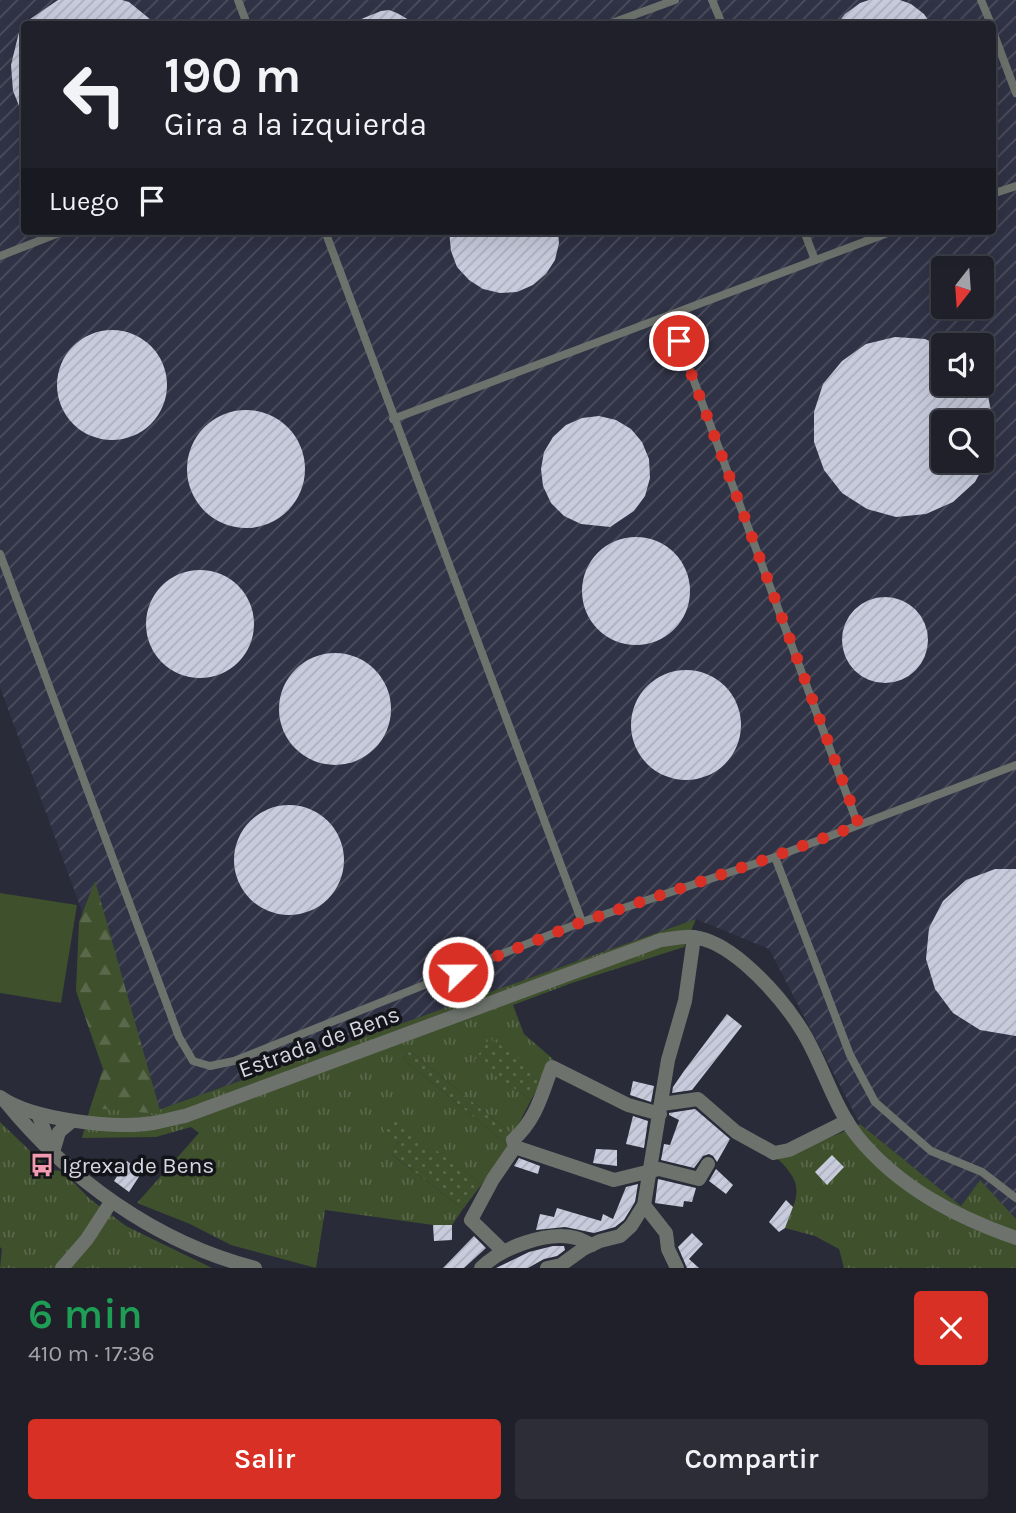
<!DOCTYPE html>
<html lang="es">
<head>
<meta charset="utf-8">
<style>
	body { margin:0; font-family:Karla,sans-serif; background:#2c2d36; color:#f1f3f6; height:100vh; display:flex; flex-direction:column; font-size:26px; white-space:nowrap }
	* { box-sizing:border-box; margin:0 }
	p { font-size:23px; color:#a1a3a8 }
	.icon { flex:none; width:38px; height:38px; fill:none; stroke:currentColor; stroke-width:2; stroke-linecap:round; stroke-linejoin:round }
	.map { position:relative; height:1268px; overflow:hidden }
	.panel { display:flex; flex-direction:column; background:#1f202a; flex:1 }
	.panel>* { flex:none }
	.guide { position:absolute; left:21px; top:21px; width:975px; height:214px; border-radius:7px; box-shadow:0 7px 28px #0002,0 0 0 2px #3c3e47; background:#1f202a; color:#f1f3f6; overflow:hidden }
	.needle { width:46px; rotate:197deg }
	.controls { position:absolute; left:931px; top:256px; display:grid; gap:14px }
	.controls a { display:grid; place-items:center; width:63px; height:63px; border-radius:7px; background:#1f202a; box-shadow:0 7px 28px #0002,0 0 0 2px #3c3e47; font-size:35px }
	.pin { position:absolute; display:grid; place-items:center; width:60px; height:60px; color:#fff; margin:-30px; border:4px solid #fff; border-radius:50%; box-shadow:0 2px 7px #0007 }
	.me { position:absolute; width:77px; margin:-38px; rotate:68deg; stroke-linejoin:round; filter:drop-shadow(0 0 5px #0008) }
	.turn { display:flex; align-items:center; gap:24px; height:147px; padding:0 28px; font-size:32px }
	.turn .icon { width:91px; height:91px; stroke-width:2.5 }
	.turn b { display:block; font-size:49px; line-height:60px }
	.then { display:flex; align-items:center; height:66px; padding:0 28px; background:#0003; gap:14px; font-size:26px }
	.round { display:grid; place-items:center; flex:none; width:74px; height:74px; border-radius:7px; background:#2c2d36 }
	.headline { display:flex; align-items:center; justify-content:space-between; height:119px; padding:0 28px }
	h1 { font-size:42px; font-weight:600; line-height:52px; color:#1e9e55 }
	.primary-button { display:flex; gap:14px; margin-top:auto; padding:14px 28px }
	.primary-button a { flex:1; height:80px; border-radius:7px; background:#d93025; color:#fff; font-size:28px; font-weight:600; line-height:80px; text-align:center }
	.primary-button a+a { background:#2c2d36; color:#f1f3f6 }
	.map>svg:first-child { display:block }
</style>
</head>
<body>
<div class="map">
<svg width="1016" height="1268" viewBox="0 0 1016 1268">
	<defs>
		<pattern id="industrial-furrows" width="10" height="10" patternUnits="userSpaceOnUse" patternTransform="scale(1.75)"><rect width="10" height="10" fill="#303245"/><path d="M-1 1l2-2M0 10L10 0M9 11l2-2" fill="none" stroke="#4d4f5f"/></pattern>
		<pattern id="grass-tufts" width="24" height="20" patternUnits="userSpaceOnUse" patternTransform="scale(1.75)"><rect width="24" height="20" fill="#3f502d"/><path d="M3 7l-1-3M5 7V3M7 7l1-3M15 17l-1-3M17 17v-4M19 17l1-3" fill="none" stroke="#5a684b"/></pattern>
		<pattern id="forest-firs" width="22" height="20" patternUnits="userSpaceOnUse" patternTransform="scale(1.75)"><rect width="22" height="20" fill="#3f502d"/><path d="M5 1l3.5 6h-7zM16 11l3.5 6h-7z" fill="#5a684b"/></pattern>
		<pattern id="park-dots" width="8" height="8" patternUnits="userSpaceOnUse" patternTransform="scale(1.75)"><rect width="8" height="8" fill="#3f502d"/><path d="M2 2h.1M6 6h.1" fill="none" stroke="#5a684b" stroke-width="1.8" stroke-linecap="round"/></pattern>
		<pattern id="building-hatch" width="6" height="6" patternUnits="userSpaceOnUse" patternTransform="scale(1.75)"><rect width="6" height="6" fill="#c8cbdc"/><path d="M-1 1l2-2M0 6l6-6M5 7l2-2" fill="none" stroke="#adafbd"/></pattern>
	</defs>
	<rect width="100%" height="100%" fill="#292b38"/>
	<path fill="url(#industrial-furrows)" fill-rule="evenodd" d="M 0,0 L 1016,0 L 1016,1219 L 980,1181 L 961,1206 L 860,1124 L 769,949 L 696,919 L 155,1111 L 0,687 ZM 24,24 L 992,24 L 992,231 L 24,231 ZM 943,268 L 982,268 L 982,306 L 943,306 ZM 943,345 L 982,345 L 982,383 L 943,383 ZM 943,422 L 982,422 L 982,460 L 943,460 Z"/>
	<path fill="url(#grass-tufts)" d="M 696,919 L 684,947 L 572,983 L 513,1005 L 524,1034 L 553,1059 L 544,1076 L 475,1061 L 531,1100 L 513,1135 L 410,1051 L 403,1059 L 508,1145 L 482,1184 L 391,1118 L 383,1129 L 399,1141 L 391,1154 L 463,1209 L 452,1225 L 433,1225 L 325,1210 L 316,1268 L 231,1245 L 190,1224 L 137,1203 L 199,1133 L 191,1127 L 156,1137 L 82,1138 L 90,1108 L 155,1111 Z
		M 0,1122 L 50,1170 L 62,1171 L 90,1199 L 126,1226 L 212,1268 L 0,1268 L 2,1249 L 0,1247 Z
		M 860,1124 L 961,1206 L 980,1180 L 1016,1219 L 1016,1268 L 844,1268 L 839,1249 L 815,1236 L 785,1228 C 798,1194 805,1186 778,1159 C 805,1146 833,1138 860,1124 Z"/>
	<path fill="url(#forest-firs)" d="M 95,881 L 161,1114 L 90,1108 L 103,1069 L 76,991 L 79,922 Z"/>
	<path fill="url(#park-dots)" d="M 490,1038 L 544,1076 L 531,1100 L 474,1061 Z
		M 410,1051 L 513,1135 L 508,1145 L 403,1059 Z
		M 391,1117 L 482,1184 L 463,1209 L 390,1153 L 399,1142 L 383,1129 Z"/>
	<path fill="#3f502d" d="M 0,893 L 77,905 L 61,1003 L 0,993 Z"/>
	<path fill="url(#building-hatch)" d="M 58,0 L 122,0 L 129,2 L 156,24 L 23,24 Z
		M 869,0 L 900,0 L 911,4 L 924,14 L 931,24 L 837,24 L 845,14 L 860,3 Z
		M 389,10 L 397,13 L 416,24 L 349,24 L 381,11 Z
		M 20,28 L 24,28 L 24,118 L 13,91 L 11,65 Z
		M 449,231 L 558,231 L 559,243 L 555,260 L 546,274 L 533,285 L 517,292 L 500,293 L 483,289 L 469,280 L 457,267 L 451,251 Z
		M57 385a55 55 0 1 1 110 0a55 55 0 1 1-110 0Z
		M 895,337 L 925,339 L 943,347 L 943,383 L 981,383 L 988,396 L 994,426 L 989,458 L 982,457 L 982,422 L 943,422 L 943,460 L 987,460 L 975,482 L 953,502 L 926,514 L 896,517 L 867,509 L 842,493 L 824,470 L 814,442 L 814,412 L 823,384 L 842,361 L 866,344 Z
		M187 469a59 59 0 1 1 118 0a59 59 0 1 1-118 0Z
		M 599,416 L 616,420 L 631,429 L 642,442 L 649,459 L 650,478 L 645,496 L 634,511 L 610,527 L 581,524 L 564,516 L 551,503 L 543,486 L 541,469 L 544,452 L 553,437 L 566,425 L 582,418 Z
		M582 591a54 54 0 1 1 108 0a54 54 0 1 1-108 0Z
		M146 624a54 54 0 1 1 108 0a54 54 0 1 1-108 0Z
		M842 640a43 43 0 1 1 86 0a43 43 0 1 1-86 0Z
		M279 709a56 56 0 1 1 112 0a56 56 0 1 1-112 0Z
		M631 725a55 55 0 1 1 110 0a55 55 0 1 1-110 0Z
		M234 860a55 55 0 1 1 110 0a55 55 0 1 1-110 0Z
		M 995,869 L 1016,869 L 1016,1036 L 980,1030 L 953,1013 L 935,989 L 926,959 L 929,928 L 943,901 L 966,880 Z
		M 727,1014 L 742,1026 L 692,1090 L 672,1093 L 673,1087 L 684,1071 Z
		M 633,1081 L 654,1086 L 651,1102 L 630,1095 Z
		M 695,1109 L 730,1139 L 717,1162 L 713,1156 L 709,1154 L 703,1156 L 694,1168 L 661,1160 L 664,1144 L 670,1145 L 679,1120 L 669,1115 L 669,1113 Z
		M 633,1116 L 648,1121 L 644,1148 L 626,1144 Z
		M 596,1149 L 617,1150 L 617,1166 L 593,1163 Z
		M 832,1155 L 844,1167 L 827,1185 L 815,1172 Z
		M 519,1158 L 540,1166 L 538,1174 L 514,1166 Z
		M 127,1161 L 142,1172 L 129,1192 L 114,1181 Z
		M 716,1169 L 733,1185 L 726,1194 L 709,1181 Z
		M 658,1179 L 696,1188 L 692,1202 L 684,1201 L 683,1207 L 655,1203 Z
		M 638,1184 L 635,1202 L 624,1220 L 615,1227 L 594,1233 L 565,1227 L 536,1230 L 540,1214 L 554,1217 L 557,1208 L 601,1221 L 603,1214 L 613,1219 L 626,1187 Z
		M 786,1200 L 793,1207 L 785,1228 L 779,1232 L 769,1222 Z
		M 433,1225 L 452,1225 L 452,1240 L 434,1241 Z
		M 692,1233 L 703,1244 L 689,1259 L 699,1268 L 687,1268 L 678,1247 Z
		M 474,1236 L 486,1248 L 464,1268 L 443,1268 Z
		M 553,1246 L 564,1246 L 565,1250 L 557,1256 L 544,1259 L 528,1268 L 496,1268 L 529,1252 Z"/>
	<g fill="none" stroke-linecap="round" stroke-linejoin="round">
		<path stroke="#6d726c" stroke-width="8" d="M 238,0 L 247,24
			M 712,0 L 722,24
			M 981,0 L 991,24
			M 609,24 L 675,0
			M 992,29 L 1016,93
			M 992,194 L 1016,186
			M 325,231 L 582,922
			M 804,231 L 815,260
			M 0,256 L 64,231
			M 670,316 L 858,825
			M 393,419 L 893,231
			M 0,554 L 179,1037 L 193,1061 L 210,1066 L 234,1061 L 582,922 L 775,857 L 1016,765
			M 775,857 L 850,1055 L 875,1102 L 931,1151 L 982,1172 L 1016,1198"/>
		<path stroke="#6d726c" stroke-width="14" d="M 5,1101 C 68,1179 157,1243 255,1268
			M 662,1104 L 698,1099 L 736,1132 L 774,1153 L 789,1150 L 847,1121
			M 38,1114 L 52,1150
			M 515,1147 L 513,1140 C 536,1120 542,1094 552,1067 L 628,1105 L 660,1114
			M 53,1152 L 59,1132 L 72,1121
			M 644,1205 L 666,1233 L 668,1249 L 677,1268
			M 503,1251 L 471,1220 L 493,1179 L 515,1147 L 614,1180 L 659,1169 L 699,1179 L 708,1164
			M 62,1268 L 87,1239 L 111,1202
			M 481,1268 C 501,1248 548,1230 576,1238 C 581,1239 587,1243 592,1245
			M 547,1268 L 561,1265 L 583,1249 L 600,1241 L 620,1236 L 631,1226 L 644,1205 L 668,1060 L 685,1001 L 694,937"/>
		<path stroke="#6d726c" stroke-width="14" d="M 0,1097 C 32,1120 115,1129 153,1123 C 164,1121 174,1118 185,1116 L 661,940 C 672,939 683,936 693,937 C 712,939 731,952 745,964 C 767,983 787,1006 803,1032 C 823,1065 833,1105 857,1136 C 898,1187 956,1217 1016,1238"/>
	</g>
	<g fill="none" stroke-linecap="round" stroke-linejoin="round">
		<path stroke="#d93025" stroke-width="12" stroke-dasharray="0 21.6" d="M 458,972 L 582,922 L 775,856 L 859,825 L 679,341"/>
	</g>
	<defs>
		<g id="bus-bare" transform="scale(1.89)"><path d="M-5-6H5V4H4V6H2V4H-2V6H-4V4H-5ZM-3.5-4V0h7V-4ZM-3.5 1.2v1.5H-2V1.2ZM2 1.2v1.5H3.5V1.2Z" fill="#f29aaf" stroke="#131419" stroke-width="2.5" paint-order="stroke"/></g>
	</defs>
	<g fill-rule="evenodd">
		<use href="#bus-bare" x="42" y="1165"/>
	</g>
	<g text-anchor="middle" dominant-baseline="central" stroke-width="7" stroke-linejoin="round" paint-order="stroke">
		<g font-size="23" fill="#d5d6df" stroke="#131419">
			<text transform="translate(319 1042) rotate(-20)">Estrada de Bens</text>
		</g>
		<g font-size="23" fill="#d5d6df" stroke="#131419" text-anchor="start">
			<text x="62" y="1165">Igrexa de Bens</text>
		</g>
	</g>
</svg>
<div class="controls">
<a><svg class="needle" viewBox="-14 -14 28 28"><path d="M0-13l5 13h-10z" fill="#e53935"/><path d="M0 13l5-13h-10z" fill="#a1a3a8"/></svg></a>
<a><svg class="icon" aria-label="sound" viewBox="0 0 24 24"><path d="M4 9h4l5-4v14l-5-4H4zM17 9q2 3 0 6"/></svg></a>
<a><svg class="icon" aria-label="search" viewBox="0 0 24 24"><circle cx="10" cy="10" r="6"/><path d="M15 15l6 6"/></svg></a>
</div>
<div class="pin" style="left:679px;top:341px;background:#d93025"><svg class="icon" aria-label="arrive" viewBox="0 0 24 24"><path d="M6 21V4h12l-3 4 3 4H6"/></svg></div>
<svg class="me" style="left:458px;top:972px" viewBox="-20 -20 40 40"><circle r="17" fill="#d93025" stroke="#fff" stroke-width="3"/><path d="M0-11L8 9 0 5-8 9z" fill="#fff"/></svg>
<div class="guide">
<div class="turn"><svg class="icon" aria-label="left" viewBox="0 0 24 24"><path d="M17 20v-9H6M10 6l-5 5 5 5"/></svg><div><b>190 m</b>Gira a la izquierda</div></div>
<div class="then">Luego<svg class="icon" aria-label="arrive" viewBox="0 0 24 24"><path d="M6 21V4h12l-3 4 3 4H6"/></svg></div>
</div>
</div>
<section class="panel">
<div class="headline"><div><h1>6 min</h1><p>410 m · 17:36</p></div><a class="round" style="background:#d93025;color:#fff"><svg class="icon" aria-label="close" viewBox="0 0 24 24"><path d="M6 6l12 12M18 6L6 18"/></svg></a></div>
<div class="primary-button"><a>Salir</a><a>Compartir</a></div>
</section>
</body>
</html>
